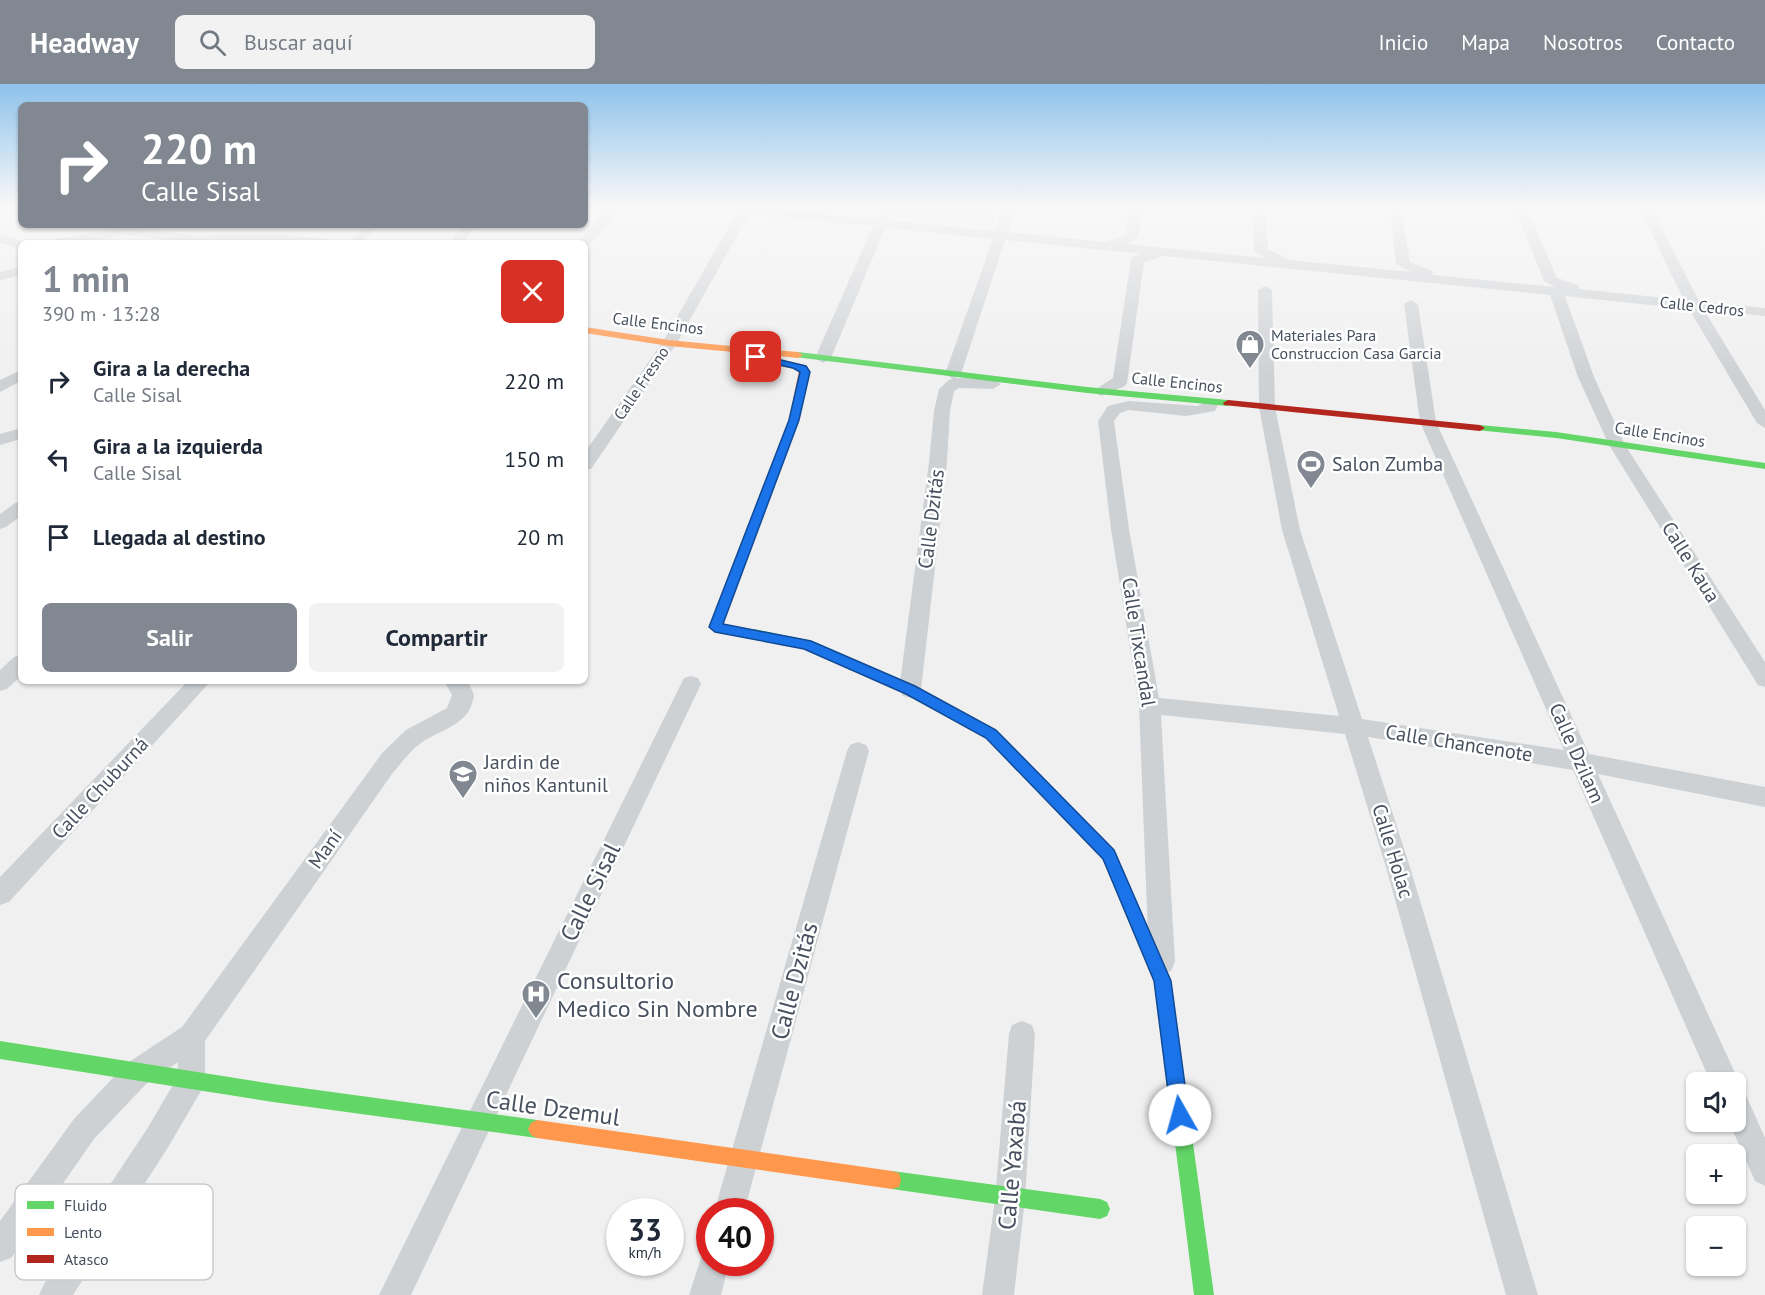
<!DOCTYPE html>
<html lang="es">
<head>
<meta charset="utf-8">
<style>
	body { margin:0; font-family:"PT Sans",sans-serif; background:#f2f2f3; color:#1f2937; height:100vh; display:flex; flex-direction:column; font-size:22px; white-space:nowrap }
	* { box-sizing:border-box; margin:0 }
	p { font-size:20px; color:#747a83 }
	.icon { flex:none; width:33px; height:33px; fill:none; stroke:currentColor; stroke-width:2; stroke-linecap:round; stroke-linejoin:round }
	.map { position:relative; flex:1; overflow:hidden }
	.details { position:absolute; left:18px; top:156px; width:570px; height:444px; display:flex; flex-direction:column; background:#fff; border-radius:9px; box-shadow:0 2px 4px #0004 }
	.details>* { flex:none }
	.hud { position:absolute; left:18px; top:18px; width:570px; height:126px; border-radius:9px; box-shadow:0 2px 4px #0004; background:#828891; color:#fff; overflow:hidden }
	.fabs { position:absolute; left:1686px; top:988px; display:grid; gap:12px }
	.fabs a { display:grid; place-items:center; width:60px; height:60px; border-radius:9px; background:#fff; box-shadow:0 2px 4px #0004; font-size:30px }
	.speed { position:absolute; left:606px; top:1114px; display:flex; gap:12px; font-size:30px; font-weight:700; text-align:center }
	.speed>* { display:grid; place-content:center; width:78px; height:78px; border-radius:50%; background:#fff; box-shadow:0 2px 4px #0004; line-height:1 }
	.speed small { font-size:15px; font-weight:400 }
	.speed .limit { border:9px solid #d22; background:#fff; color:#111 }
	.pin { position:absolute; display:grid; place-items:center; width:51px; height:51px; color:#fff; margin:-26px; border-radius:12px; box-shadow:0 3px 9px #0006 }
	.me { position:absolute; width:66px; margin:-33px; rotate:353deg; stroke-linejoin:round; filter:drop-shadow(0 0 4px #0008) }
	.turn { display:flex; align-items:center; gap:21px; height:126px; padding:0 24px; font-size:27px }
	.turn .icon { width:78px; height:78px; stroke-width:2.5 }
	.turn b { display:block; font-size:42px; line-height:51px }
	.round { display:grid; place-items:center; flex:none; width:63px; height:63px; border-radius:9px; background:#f2f2f3 }
	.overview { display:flex; align-items:center; justify-content:space-between; height:102px; padding:0 24px }
	h1 { font-size:36px; font-weight:700; line-height:45px; color:#828891 }
	.primary-button { display:flex; gap:12px; margin-top:auto; padding:12px 24px }
	.primary-button a { flex:1; height:69px; border-radius:9px; background:#828891; color:#fff; font-size:24px; font-weight:700; line-height:69px; text-align:center }
	.primary-button a+a { background:#f2f2f3; color:#1f2937 }
	ul { padding:0; list-style:none }
	li { display:flex; align-items:center; gap:18px; height:78px; padding:0 24px }
	li div { flex:1 }
	li b { display:block; font-size:22px }
	li em { font-style:normal }
	header { display:flex; align-items:center; gap:36px; box-sizing:border-box; height:84px; padding:0 30px; background:#828891; color:#fff }
	header strong { font-size:28px }
	nav { display:flex; gap:33px; margin-inline-start:auto; font-size:21px }
	.search { width:420px; height:54px; background:#f2f2f3; display:flex; align-items:center; gap:15px; box-sizing:border-box; padding:0 21px; border-radius:9px; color:#747a83; font-size:22px }
	.map>svg:first-child { display:block }
</style>
</head>
<body>
<header>
<strong>Headway</strong>
<div class="search"><svg class="icon" aria-label="search" viewBox="0 0 24 24"><circle cx="10" cy="10" r="6"/><path d="M15 15l6 6"/></svg>Buscar aquí</div>
<nav><a>Inicio</a><a>Mapa</a><a>Nosotros</a><a>Contacto</a></nav>
</header>
<div class="map">
<svg width="1765" height="1211" viewBox="0 0 1765 1211">
	<rect width="100%" height="100%" fill="#f1f0f0"/>
	<path fill="#dfdfe0" d="M 894,122 L 996,122 L 992,143 L 889,133 Z"/>
	<g fill="none" stroke-linecap="round" stroke-linejoin="round">
		<path fill="#ced1d4" fill-rule="evenodd" d="M 611,122 L 624,122 L 588,162 L 585,162 L 585,159 L 576,159 Z
			M 701,122 L 756,122 L 876,135 L 882,122 L 894,122 L 888,136 L 995,147 L 1002,122 L 1014,122 L 1008,148 L 1105,158 L 1126,151 L 1129,122 L 1141,122 L 1139,153 L 1125,160 L 1265,174 L 1254,167 L 1253,122 L 1265,122 L 1268,165 L 1289,176 L 1411,188 L 1396,180 L 1389,122 L 1401,122 L 1410,178 L 1432,187 L 1433,191 L 1555,203 L 1544,197 L 1514,122 L 1526,122 L 1557,194 L 1578,201 L 1579,205 L 1684,216 L 1638,122 L 1650,122 L 1699,217 L 1765,224 L 1765,232 L 1704,226 L 1765,326 L 1765,344 L 1757,339 L 1689,225 L 1565,212 L 1594,293 L 1625,361 L 1765,578 L 1765,603 L 1758,601 L 1609,361 L 1578,293 L 1550,211 L 1164,172 L 1144,178 L 1127,299 L 1125,302 L 1101,312 L 1093,307 L 1113,294 L 1131,175 L 1133,172 L 1143,170 L 1005,156 L 961,290 L 953,295 L 945,290 L 993,155 L 885,144 L 831,274 L 823,279 L 815,274 L 873,142 L 749,130 L 677,259 L 591,385 L 585,386 L 585,368 L 662,259 L 737,129 L 707,126 Z
			M 366,141 L 379,141 L 362,159 L 348,159 Z
			M 464,141 L 477,141 L 463,159 L 449,159 Z
			M 126,143 L 192,151 L 278,150 L 326,155 L 333,159 L 192,159 L 126,151 L 79,159 L 49,159 L 56,155 Z
			M 0,151 L 26,158 L 26,159 L 21,159 L 21,165 L 0,159 Z
			M 17,184 L 21,185 L 21,191 L 0,196 L 0,188 Z
			M 1265,202 L 1272,206 L 1275,323 L 1300,446 L 1362,635 L 1564,666 L 1420,338 L 1404,220 L 1411,216 L 1418,220 L 1436,338 L 1589,670 L 1765,703 L 1765,723 L 1598,690 L 1735,989 L 1739,999 L 1736,1007 L 1746,1011 L 1765,1054 L 1765,1102 L 1755,1097 L 1729,1038 L 1736,1038 L 1736,999 L 1711,999 L 1573,686 L 1368,653 L 1409,780 L 1538,1211 L 1506,1211 L 1385,780 L 1345,650 L 1161,631 L 1175,878 L 1171,887 L 1162,890 L 1153,887 L 1149,878 L 1139,621 L 1111,445 L 1098,337 L 1108,322 L 1129,317 L 1198,322 L 1211,314 L 1219,319 L 1215,327 L 1186,332 L 1129,326 L 1120,329 L 1114,337 L 1129,445 L 1159,614 L 1339,632 L 1282,446 L 1259,323 L 1258,206 Z
			M 21,286 L 21,297 L 0,308 L 0,296 Z
			M 955,294 L 993,295 L 1001,300 L 993,305 L 959,304 L 954,307 L 950,327 L 947,378 L 921,606 L 917,612 L 910,614 L 903,612 L 899,606 L 929,378 L 934,327 L 939,305 L 949,296 Z
			M 21,344 L 21,355 L 0,361 L 0,350 Z
			M 21,417 L 21,432 L 6,443 L 0,445 L 0,430 L 15,419 Z
			M 21,571 L 21,592 L 7,605 L 0,607 L 0,586 L 14,573 Z
			M 691,592 L 698,594 L 701,600 L 411,1211 L 379,1211 L 681,600 L 684,594 Z
			M 188,597 L 211,597 L 9,818 L 0,821 L 0,793 Z
			M 444,597 L 468,597 L 474,611 C 470,642 442,644 421,659 C 410,667 401,679 392,690 L 205,957 L 205,997 L 201,1007 L 167,1065 L 73,1211 L 39,1211 L 44,1200 L 147,1045 L 177,994 L 178,978 L 146,1000 L 94,1055 L 11,1174 L 0,1178 L 0,1137 L 74,1035 L 126,980 L 182,943 L 383,668 L 406,646 L 447,624 L 452,611 Z
			M 858,658 L 866,661 L 869,667 L 744,1128 L 714,1128 L 847,667 L 850,661 Z
			M 1022,937 L 1032,941 L 1035,950 L 1025,1115 L 1014,1211 L 982,1211 L 995,1115 L 1009,950 L 1012,941 Z
			M 710,1165 L 710,1179 L 729,1179 L 721,1211 L 689,1211 L 703,1168 Z"/>
		<path fill="#63d668" fill-rule="evenodd" d="M 798,268 L 1087,303 L 1228,316 L 1233,319 L 1228,322 L 1087,309 L 795,273 L 795,269 Z
			M 1480,341 L 1556,348 L 1765,379 L 1765,385 L 1556,354 L 1476,346 L 1475,344 Z
			M 754,545 L 812,557 L 915,602 L 996,646 L 1068,720 L 1070,724 L 1068,728 L 1063,730 L 1058,728 L 986,654 L 905,610 L 805,564 L 749,553 L 748,550 Z
			M 1165,907 L 1171,909 L 1173,915 L 1214,1211 L 1194,1211 L 1157,915 L 1159,909 Z
			M 0,957 L 273,1000 L 537,1036 L 543,1039 L 546,1045 L 543,1051 L 537,1054 L 273,1018 L 0,975 Z
			M 892,1087 L 1100,1115 L 1107,1118 L 1110,1125 L 1107,1132 L 1100,1135 L 892,1105 L 885,1103 L 883,1096 L 885,1089 Z"/>
		<path fill="#ff974d" fill-rule="evenodd" d="M 585,243 L 669,256 L 741,263 L 745,261 L 750,264 L 798,268 L 803,271 L 798,274 L 759,270 L 807,282 L 810,288 L 799,336 L 723,540 L 759,547 L 760,550 L 759,553 L 754,555 L 715,548 L 709,543 L 789,336 L 799,286 L 760,278 L 744,269 L 669,262 L 585,249 Z
			M 1063,718 L 1068,720 L 1114,766 L 1171,897 L 1173,915 L 1171,921 L 1165,923 L 1159,921 L 1155,897 L 1103,775 L 1058,728 L 1056,724 L 1058,720 Z
			M 537,1036 L 892,1087 L 899,1089 L 901,1096 L 899,1103 L 892,1105 L 537,1054 L 531,1051 L 528,1045 L 531,1039 Z"/>
		<path fill="#b3261e" fill-rule="evenodd" d="M 1228,316 L 1480,341 L 1485,344 L 1480,347 L 1224,321 L 1223,319 Z"/>
	</g>
	<linearGradient id="sky" x2="0" y2="1"><stop stop-color="#8ec2eb"/><stop offset="0.42" stop-color="#f9f8f8"/><stop offset="1" stop-color="#f9f8f8" stop-opacity="0"/></linearGradient>
	<rect width="1765" height="292" fill="url(#sky)"/>
	<path fill="#1a73e8" stroke="#114b97" stroke-width="1.5" d="M 756,270 L 806,282 L 810,288 L 799,336 L 723,540 L 811,557 L 915,602 L 996,646 L 1114,766 L 1171,897 L 1189,1031 L 1187,1038 L 1180,1041 L 1174,1038 L 1171,1031 L 1154,897 L 1103,775 L 986,654 L 906,610 L 804,565 L 715,548 L 709,543 L 789,336 L 800,288 L 793,284 L 752,275 L 752,271 Z"/>
	<defs>
		<g id="shop-pin" transform="scale(1.5)"><path d="M0 17L-7.5 6A9.5 9.5 0 1 1 7.5 6Z" fill="#828891" stroke="#fff"/><path d="M-5-2.5h2.3a2.7 3.5 0 0 1 5.4 0H5L5.5 6h-11ZM-1.5-2.5h3a1.5 2.3 0 0 0-3 0Z" fill="#fff"/></g>
		<g id="stadium-pin" transform="scale(1.5)"><path d="M0 17L-7.5 6A9.5 9.5 0 1 1 7.5 6Z" fill="#828891" stroke="#fff"/><path d="M0-5a6.5 5 0 1 0 0 10a6.5 5 0 1 0 0-10ZM-3.5-1.8h7v3.6h-7Z" fill="#fff"/></g>
		<g id="school-pin" transform="scale(1.5)"><path d="M0 17L-7.5 6A9.5 9.5 0 1 1 7.5 6Z" fill="#828891" stroke="#fff"/><path d="M0-5L7-2L0 1L-7-2ZM-4 1L0 2.5L4 1V4Q0 6-4 4Z" fill="#fff"/></g>
		<g id="hospital-pin" transform="scale(1.5)"><path d="M0 17L-7.5 6A9.5 9.5 0 1 1 7.5 6Z" fill="#828891" stroke="#fff"/><path d="M-5-5h3v3.5h4V-5h3V5h-3V1.5h-4V5h-3Z" fill="#fff"/></g>
	</defs>
	<g fill-rule="evenodd">
		<use href="#shop-pin" x="1250" y="260"/>
		<use href="#stadium-pin" x="1311" y="380"/>
		<use href="#school-pin" x="463" y="690"/>
		<use href="#hospital-pin" x="536" y="910"/>
	</g>
	<g text-anchor="middle" dominant-baseline="central" stroke-width="5" stroke-linejoin="round" paint-order="stroke">
		<g font-size="16" fill="#47505e" stroke="#fff">
			<text transform="translate(1702 222) rotate(6)">Calle Cedros</text>
			<text transform="translate(658 239) rotate(7)">Calle Encinos</text>
			<text transform="translate(1177 298) rotate(6)">Calle Encinos</text>
			<text transform="translate(641 299) rotate(-56)">Calle Fresno</text>
			<text transform="translate(1660 350) rotate(9)">Calle Encinos</text>
		</g>
		<g font-size="16" fill="#47505e" stroke="#fff" text-anchor="start">
			<text x="1271" y="251">Materiales Para<tspan x="1271" dy="18">Construccion Casa Garcia</tspan></text>
		</g>
		<g font-size="20" fill="#47505e" stroke="#fff" text-anchor="start">
			<text x="1332" y="380">Salon Zumba</text>
			<text x="484" y="678">Jardin de<tspan x="484" dy="23">niños Kantunil</tspan></text>
		</g>
		<g font-size="20" fill="#47505e" stroke="#fff">
			<text transform="translate(931 435) rotate(-83)">Calle Dzitás</text>
			<text transform="translate(1691 478) rotate(58)">Calle Kaua</text>
			<text transform="translate(1139 558) rotate(81)">Calle Tixcandal</text>
			<text transform="translate(1459 659) rotate(9)">Calle Chancenote</text>
			<text transform="translate(1577 669) rotate(66)">Calle Dzilam</text>
			<text transform="translate(100 704) rotate(-47)">Calle Chuburná</text>
			<text transform="translate(325 765) rotate(-55)">Maní</text>
			<text transform="translate(1393 767) rotate(73)">Calle Holac</text>
		</g>
		<g font-size="24" fill="#47505e" stroke="#fff">
			<text transform="translate(590 808) rotate(-64)">Calle Sisal</text>
			<text transform="translate(794 897) rotate(-75)">Calle Dzitás</text>
			<text transform="translate(553 1024) rotate(8)">Calle Dzemul</text>
			<text transform="translate(1012 1081) rotate(-85)">Calle Yaxabá</text>
		</g>
		<g font-size="24" fill="#47505e" stroke="#fff" text-anchor="start">
			<text x="557" y="896">Consultorio<tspan x="557" dy="28">Medico Sin Nombre</tspan></text>
		</g>
	</g>
	<rect x="15" y="1100" width="198" height="96" rx="9" fill="#fff" stroke="#c8cacf" stroke-width="1.5"/>
	<rect x="27" y="1117" width="27" height="8" fill="#63d668"/>
	<rect x="27" y="1144" width="27" height="8" fill="#ff974d"/>
	<rect x="27" y="1171" width="27" height="8" fill="#b3261e"/>
	<g font-size="16" fill="#47505e">
		<text x="64" y="1127">Fluido</text>
		<text x="64" y="1154">Lento</text>
		<text x="64" y="1181">Atasco</text>
	</g>
</svg>
<div class="fabs">
<a><svg class="icon" aria-label="sound" viewBox="0 0 24 24"><path d="M4 9h4l5-4v14l-5-4H4zM17 9q2 3 0 6"/></svg></a>
<a>+</a>
<a>−</a>
</div>
<div class="speed"><div>33<small>km/h</small></div><div class="limit">40</div></div>
<div class="pin" style="left:756px;top:273px;background:#d93025"><svg class="icon" aria-label="arrive" viewBox="0 0 24 24"><path d="M6 21V4h12l-3 4 3 4H6"/></svg></div>
<svg class="me" style="left:1180px;top:1031px" viewBox="-20 -20 40 40"><circle r="19" fill="#fff"/><path d="M0-13L10 11 0 6-10 11z" fill="#1a73e8"/></svg>
<div class="hud">
<div class="turn"><svg class="icon" aria-label="right" viewBox="0 0 24 24"><path d="M7 20v-9h11M14 6l5 5-5 5"/></svg><div><b>220 m</b>Calle Sisal</div></div>
</div>
<section class="details">
<div class="overview"><div><h1>1 min</h1><p>390 m · 13:28</p></div><a class="round" style="background:#d93025;color:#fff"><svg class="icon" aria-label="close" viewBox="0 0 24 24"><path d="M6 6l12 12M18 6L6 18"/></svg></a></div>
<ul>
<li><svg class="icon" aria-label="right" viewBox="0 0 24 24"><path d="M7 20v-9h11M14 6l5 5-5 5"/></svg><div><b>Gira a la derecha</b><p>Calle Sisal</p></div><em>220 m</em></li>
<li><svg class="icon" aria-label="left" viewBox="0 0 24 24"><path d="M17 20v-9H6M10 6l-5 5 5 5"/></svg><div><b>Gira a la izquierda</b><p>Calle Sisal</p></div><em>150 m</em></li>
<li><svg class="icon" aria-label="arrive" viewBox="0 0 24 24"><path d="M6 21V4h12l-3 4 3 4H6"/></svg><div><b>Llegada al destino</b></div><em>20 m</em></li>
</ul>
<div class="primary-button"><a>Salir</a><a>Compartir</a></div>
</section>
</div>
</body>
</html>
